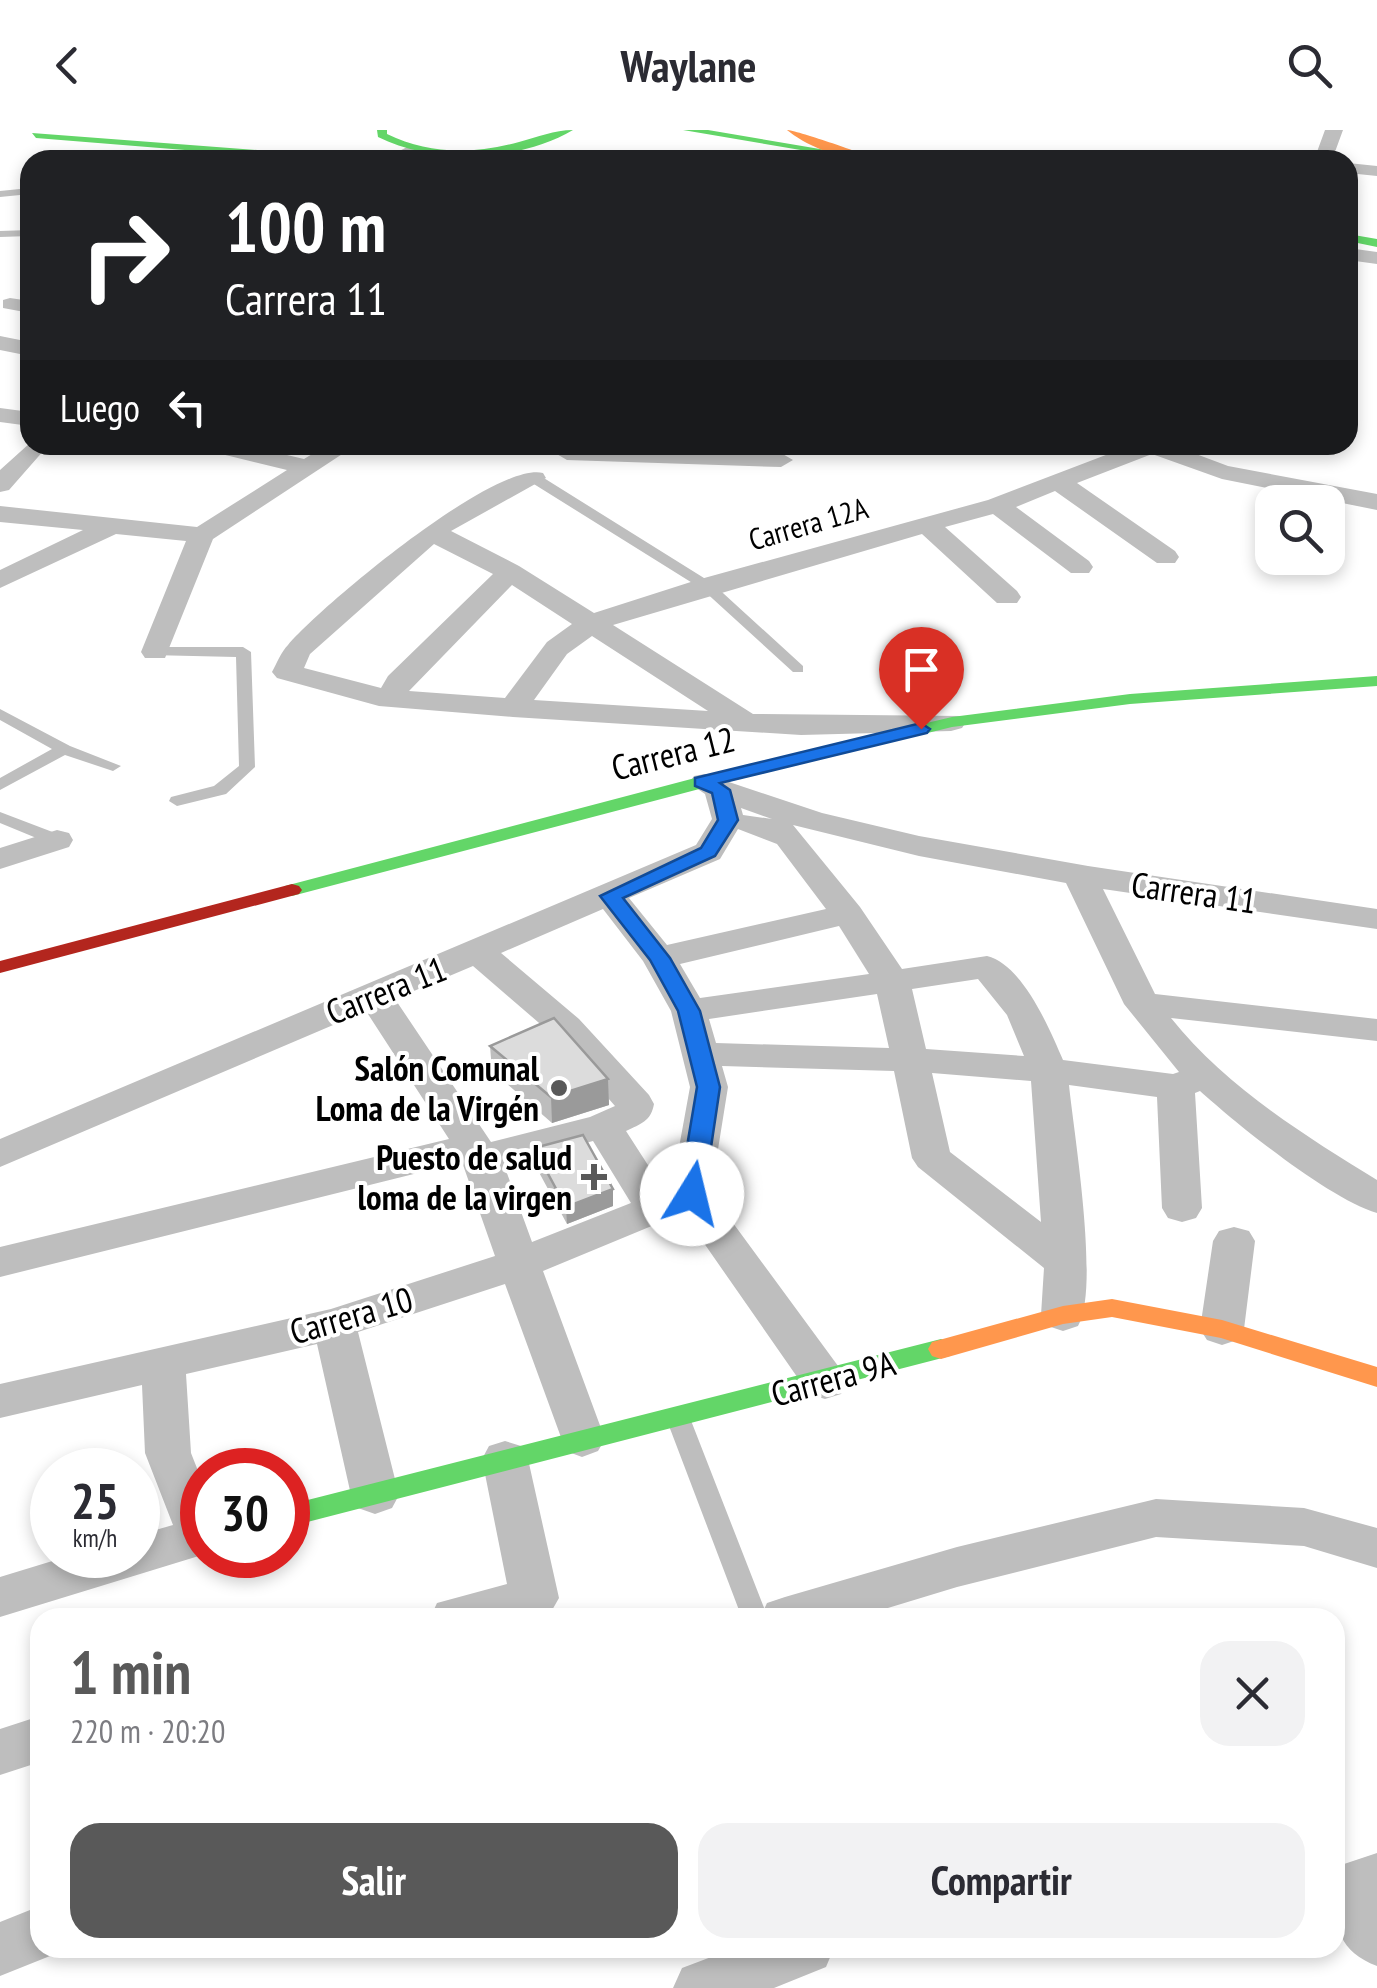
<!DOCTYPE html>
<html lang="es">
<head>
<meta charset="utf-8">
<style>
	body { margin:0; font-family:"PT Sans Narrow",sans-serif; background:#f2f2f3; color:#2b2b33; height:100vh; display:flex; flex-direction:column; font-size:38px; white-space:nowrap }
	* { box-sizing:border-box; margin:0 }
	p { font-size:32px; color:#7c7c81 }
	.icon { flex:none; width:55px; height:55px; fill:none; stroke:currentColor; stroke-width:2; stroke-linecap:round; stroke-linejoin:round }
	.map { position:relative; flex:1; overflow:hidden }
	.drawer { position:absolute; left:30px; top:1478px; width:1315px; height:350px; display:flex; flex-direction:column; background:#fff; border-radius:30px; box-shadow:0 5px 15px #0003 }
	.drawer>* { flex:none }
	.top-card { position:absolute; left:20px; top:20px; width:1338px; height:305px; border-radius:30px; box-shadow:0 5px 15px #0003; background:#202124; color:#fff; overflow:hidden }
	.tools { position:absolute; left:1255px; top:355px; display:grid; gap:20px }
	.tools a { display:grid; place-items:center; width:90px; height:90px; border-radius:20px; background:#fff; box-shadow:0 5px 15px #0003; font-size:50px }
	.speed { position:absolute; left:30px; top:1318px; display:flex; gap:20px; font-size:50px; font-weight:700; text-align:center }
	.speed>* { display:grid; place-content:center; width:130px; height:130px; border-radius:50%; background:#fff; box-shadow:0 5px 15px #0003; line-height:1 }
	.speed small { font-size:25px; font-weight:400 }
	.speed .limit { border:15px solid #d22; background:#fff; color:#111 }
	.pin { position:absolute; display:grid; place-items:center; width:85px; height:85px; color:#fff; margin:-102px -42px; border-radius:50% 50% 50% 0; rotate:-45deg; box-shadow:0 0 10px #0007 }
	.pin .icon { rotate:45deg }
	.me { position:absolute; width:110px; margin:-55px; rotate:9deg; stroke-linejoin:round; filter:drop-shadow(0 0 8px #0008) }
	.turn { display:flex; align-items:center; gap:35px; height:210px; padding:0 40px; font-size:45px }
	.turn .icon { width:130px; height:130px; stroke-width:2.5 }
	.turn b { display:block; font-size:70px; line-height:85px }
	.then { display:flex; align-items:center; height:95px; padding:0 40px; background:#0003; gap:20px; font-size:38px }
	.round { display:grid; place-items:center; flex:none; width:105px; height:105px; border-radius:30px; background:#f2f2f3 }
	.head { display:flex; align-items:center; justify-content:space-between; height:170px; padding:0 40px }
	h1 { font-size:60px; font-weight:600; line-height:75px; color:#595959 }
	.action { display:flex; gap:20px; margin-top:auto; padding:20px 40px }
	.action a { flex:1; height:115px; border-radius:30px; background:#595959; color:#fff; font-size:40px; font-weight:600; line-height:115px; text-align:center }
	.action a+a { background:#f2f2f3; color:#2b2b33 }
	header { display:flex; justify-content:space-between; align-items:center; height:130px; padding:0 40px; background:#fff; font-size:45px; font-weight:600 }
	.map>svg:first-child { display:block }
</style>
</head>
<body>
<header><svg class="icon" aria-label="back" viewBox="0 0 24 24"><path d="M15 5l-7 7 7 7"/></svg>Waylane<svg class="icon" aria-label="search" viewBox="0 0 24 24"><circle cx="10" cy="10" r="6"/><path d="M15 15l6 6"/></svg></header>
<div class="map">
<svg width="1377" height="1858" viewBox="0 0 1377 1858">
	<rect width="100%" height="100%" fill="#fff"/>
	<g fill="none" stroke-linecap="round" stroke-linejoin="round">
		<path fill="#bebebe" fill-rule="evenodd" d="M 30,58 L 30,64 L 0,67 L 0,61 Z
			M 30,100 L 30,106 L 0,107 L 0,101 Z
			M 529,345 L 539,345 L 712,453 L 803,536 L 803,542 L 793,542 L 702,459 L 529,351 Z
			M 155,517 L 243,517 L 251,522 L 255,637 L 226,664 L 177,676 L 169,671 L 171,667 L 214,656 L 239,636 L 236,527 L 150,525 L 147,522 Z
			M 0,579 L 70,616 L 121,636 L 113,641 L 65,625 L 0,660 L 0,648 L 52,619 L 0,590 Z
			M 0,682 L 63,706 L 66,710 L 57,715 L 51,714 L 0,693 Z
			M 678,1279 L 687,1281 L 690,1288 L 768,1488 L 742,1488 L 666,1288 L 669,1281 Z"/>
		<path fill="#bebebe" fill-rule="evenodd" d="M 1325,0 L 1343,0 L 1332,30 L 1314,30 Z
			M 411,15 L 417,16 L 417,24 L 405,30 L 382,30 Z
			M 1348,33 L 1377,36 L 1377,46 L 1348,43 Z
			M 1348,118 L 1377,122 L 1377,134 L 1348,130 Z
			M 10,168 L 30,171 L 30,183 L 3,178 L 3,170 Z
			M 0,206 L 30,212 L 30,226 L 0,220 Z
			M 0,278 L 30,282 L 30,296 L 0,292 Z
			M 30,313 L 45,319 L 9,360 L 0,362 L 0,340 Z
			M 202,315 L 244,315 L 304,329 L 327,315 L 356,315 L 213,409 L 165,528 L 145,528 L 141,522 L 186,411 L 116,404 L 0,458 L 0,440 L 83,400 L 0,392 L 0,376 L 197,397 L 287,340 L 205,320 Z
			M 559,315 L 781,323 L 793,330 L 781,337 L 567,330 L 555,323 Z
			M 1132,315 L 1172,315 L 1228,336 L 1377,364 L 1377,380 L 1222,349 L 1152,324 L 1077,353 L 1175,421 L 1179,427 L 1175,433 L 1157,433 L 1055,361 L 1016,377 L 1089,431 L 1093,437 L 1089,443 L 1071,443 L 993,384 L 945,397 L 1017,461 L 1021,467 L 1017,473 L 997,473 L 922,404 L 613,495 L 753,584 L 962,586 L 966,592 L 962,598 L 951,601 L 801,605 L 513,587 L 379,576 L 277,548 L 272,542 C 277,533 281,522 288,515 C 321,476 494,331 543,343 L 546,348 L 451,401 L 519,436 L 594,483 L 697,450 L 988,370 ZM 434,414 L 493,444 L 388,546 L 381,558 L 304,538 L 310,524 ZM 512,455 L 572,494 L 547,512 L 505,568 L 409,561 ZM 592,506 L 708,581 L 534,570 L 567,524 Z
			M 705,644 L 822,683 L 919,706 L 1088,736 L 1377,779 L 1377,799 L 1103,759 L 1155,864 L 1377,889 L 1377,911 L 1171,888 C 1225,956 1304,1005 1377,1050 L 1377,1083 C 1329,1069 1239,996 1200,961 L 1195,963 L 1202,1078 L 1196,1088 L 1182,1092 L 1168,1088 L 1162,1078 L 1157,967 L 1069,955 C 1074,1004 1100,1159 1078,1196 L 1063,1201 L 1048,1196 L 1041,1185 L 1044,1138 L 918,1037 L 912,1028 L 894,941 L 722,936 L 728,957 L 711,1063 L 841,1240 L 847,1252 L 841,1264 L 825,1269 L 809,1264 L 683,1083 L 543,1141 L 605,1309 L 598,1321 L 582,1327 L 566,1321 L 505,1154 L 358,1202 L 399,1365 L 392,1378 L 375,1384 L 358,1378 L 351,1365 L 317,1214 L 186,1244 L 191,1323 L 202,1351 L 202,1425 L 0,1487 L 0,1447 L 72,1425 L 138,1425 L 138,1405 L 173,1395 L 145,1323 L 142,1255 L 0,1288 L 0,1254 L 331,1179 L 495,1126 L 462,1032 L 0,1147 L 0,1117 L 449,1009 L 366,881 L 0,1037 L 0,1009 L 696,715 L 712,689 L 705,664 L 689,653 L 694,646 ZM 741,678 L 772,689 L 743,685 ZM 793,695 L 919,726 L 1066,753 L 1124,874 L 1179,942 L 1173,944 L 1063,930 C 1049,898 1023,835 987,826 L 902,839 L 860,777 ZM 738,699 L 777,714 L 826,779 L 667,815 L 629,768 L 720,729 ZM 603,779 L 643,831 L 671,881 L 690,957 L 672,1056 L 664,1060 L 626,1001 C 641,994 651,991 654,974 L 649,965 L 579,889 L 501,823 ZM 839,796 L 869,844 L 700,868 L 680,834 ZM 473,836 L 553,905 L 615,976 L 590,987 L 491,1012 L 395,869 ZM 978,849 L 1007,885 L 1024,926 L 926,919 L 912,859 ZM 877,864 L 889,918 L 716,913 L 709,889 ZM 932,943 L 1031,951 L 1041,1092 L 950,1022 ZM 593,1011 L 631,1073 L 532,1112 L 504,1035 Z
			M 57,700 L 69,703 L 73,710 L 69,717 L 0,739 L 0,718 Z
			M 1234,1097 L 1249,1101 L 1255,1111 L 1244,1199 L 1237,1210 L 1222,1215 L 1207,1210 L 1200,1199 L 1213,1111 L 1219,1101 Z
			M 505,1311 L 521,1316 L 528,1329 L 559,1468 L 551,1482 L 537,1488 L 430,1488 L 437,1473 L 507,1454 L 482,1329 L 489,1316 Z
			M 1156,1369 L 1304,1378 L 1377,1398 L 1377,1438 L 1304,1416 L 1156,1407 L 957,1457 L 855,1488 L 760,1488 L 767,1473 L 785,1467 L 957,1417 Z
			M 40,1586 L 40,1632 L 0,1645 L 0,1599 Z
			M 1377,1723 L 1377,1836 C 1328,1817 1335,1782 1335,1737 Z
			M 40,1776 L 40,1818 L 62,1818 L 60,1822 L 0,1846 L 0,1792 Z
			M 735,1818 L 834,1818 L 826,1837 L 774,1858 L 673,1858 L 682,1838 Z"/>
		<path fill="#63d668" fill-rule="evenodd" d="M 377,0 L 387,0 L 387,4 C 430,25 473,24 519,12 C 538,7 554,0 573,0 C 519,32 435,35 378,7 Z
			M 683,0 L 708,0 L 885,30 L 860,30 Z
			M 32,3 L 349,27 L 354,30 L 309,30 L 36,8 Z
			M 1348,104 L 1377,109 L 1377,117 L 1348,111 Z
			M 1377,546 L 1377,556 L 1130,574 L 952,597 L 707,657 L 292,766 L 282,760 L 285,756 L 695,648 L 952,587 L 1130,564 Z
			M 941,1209 L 950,1212 L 954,1219 L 950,1226 L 288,1397 L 288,1375 Z"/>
		<path fill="#ff974d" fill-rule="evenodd" d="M 787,0 C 795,0 863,23 872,28 C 849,34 806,16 787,0 Z
			M 1112,1169 L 1222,1190 L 1377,1237 L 1377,1257 L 1221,1208 L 1112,1187 L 1063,1194 L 941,1229 L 932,1226 L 928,1219 L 932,1212 L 1063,1176 Z"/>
		<path fill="#b3261e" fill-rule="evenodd" d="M 292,754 L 299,756 L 302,760 L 299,764 L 0,843 L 0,831 Z"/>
	</g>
	<path fill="#bdbdbd" d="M 490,916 L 608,949 L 609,975 L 552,993 L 492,941 Z
		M 534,1018 L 613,1076 L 567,1094 L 535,1035 Z"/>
	<path fill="#9a9a9a" d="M 608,949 L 609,975 L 552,993 L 551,967 Z
		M 613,1059 L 613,1076 L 567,1094 L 566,1077 Z"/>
	<path fill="#dcdcdc" stroke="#9a9a9a" stroke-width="2.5" d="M 554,888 L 608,949 L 551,967 L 490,916 Z
		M 583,1005 L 613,1059 L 566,1077 L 534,1018 Z"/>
	<path fill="#1a73e8" stroke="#114b97" stroke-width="2.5" d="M 921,593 L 930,599 L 927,603 L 720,653 L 730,660 L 738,690 L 715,726 L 623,768 L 670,828 L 700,881 L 720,957 L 704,1064 L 700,1070 L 683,1070 L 679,1064 L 697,957 L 678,881 L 650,830 L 600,766 L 701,718 L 718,690 L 712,663 L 695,656 L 695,648 Z"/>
	<g fill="#595959" stroke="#fff" stroke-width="4">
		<circle cx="559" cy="958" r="10"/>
		<path d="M589 1032h10v10h10v10h-10v10h-10v-10h-10v-10h10z"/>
	</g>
	<g text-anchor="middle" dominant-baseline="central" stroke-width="8" stroke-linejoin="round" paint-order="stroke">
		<g font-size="30" fill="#000" stroke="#fff">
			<text transform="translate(808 393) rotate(-16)">Carrera 12A</text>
		</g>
		<g font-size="35" fill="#000" stroke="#fff">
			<text transform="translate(673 623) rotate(-14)">Carrera 12</text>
			<text transform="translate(1194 762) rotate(8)">Carrera 11</text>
			<text transform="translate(386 860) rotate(-22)">Carrera 11</text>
			<text transform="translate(351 1185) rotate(-16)">Carrera 10</text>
			<text transform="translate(833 1248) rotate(-15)">Carrera 9A</text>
		</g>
		<g font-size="35" font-weight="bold" fill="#000" stroke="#fff" text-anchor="end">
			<text x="539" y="938">Salón Comunal<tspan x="539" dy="40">Loma de la Virgén</tspan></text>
			<text x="572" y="1027">Puesto de salud<tspan x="572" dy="40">loma de la virgen</tspan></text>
		</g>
	</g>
</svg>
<div class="tools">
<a><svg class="icon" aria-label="search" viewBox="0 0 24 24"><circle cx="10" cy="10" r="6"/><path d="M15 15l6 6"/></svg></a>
</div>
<div class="speed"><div>25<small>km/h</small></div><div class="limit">30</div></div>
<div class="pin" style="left:921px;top:599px;background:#d93025"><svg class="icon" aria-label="arrive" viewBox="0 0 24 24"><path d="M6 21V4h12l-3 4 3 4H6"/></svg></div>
<svg class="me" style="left:692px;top:1064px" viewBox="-20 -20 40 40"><circle r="19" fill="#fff"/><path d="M0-13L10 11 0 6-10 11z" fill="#1a73e8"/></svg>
<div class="top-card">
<div class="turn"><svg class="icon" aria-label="right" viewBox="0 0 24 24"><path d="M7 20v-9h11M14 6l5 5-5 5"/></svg><div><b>100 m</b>Carrera 11</div></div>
<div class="then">Luego<svg class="icon" aria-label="left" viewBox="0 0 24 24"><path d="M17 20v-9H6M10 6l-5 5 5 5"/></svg></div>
</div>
<section class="drawer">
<div class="head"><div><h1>1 min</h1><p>220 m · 20:20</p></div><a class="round"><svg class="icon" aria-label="close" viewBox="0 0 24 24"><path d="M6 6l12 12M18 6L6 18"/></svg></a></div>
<div class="action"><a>Salir</a><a>Compartir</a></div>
</section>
</div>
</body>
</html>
